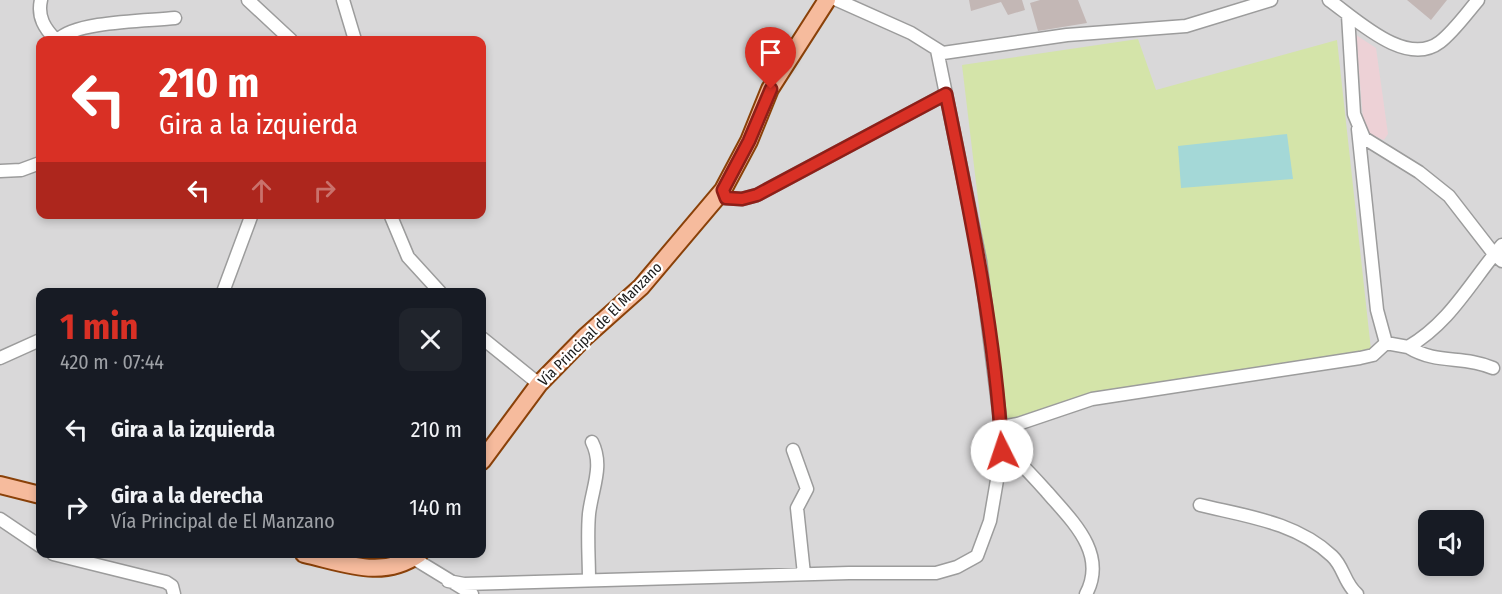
<!DOCTYPE html>
<html lang="es">
<head>
<meta charset="utf-8">
<style>
	body { margin:0; font-family:"Fira Sans Condensed",sans-serif; background:#20242c; color:#f1f3f6; height:100vh; display:flex; flex-direction:column; font-size:22px; white-space:nowrap }
	* { box-sizing:border-box; margin:0 }
	p { font-size:20px; color:#9ea1a6 }
	.icon { flex:none; width:33px; height:33px; fill:none; stroke:currentColor; stroke-width:2; stroke-linecap:round; stroke-linejoin:round }
	.map { position:relative; flex:1; overflow:hidden }
	.panel { position:absolute; left:36px; top:288px; width:450px; height:270px; display:flex; flex-direction:column; background:#171b24; border-radius:12px; box-shadow:0 3px 9px #0003 }
	.panel>* { flex:none }
	.banner { position:absolute; left:36px; top:36px; width:450px; height:183px; border-radius:12px; box-shadow:0 3px 9px #0003; background:#d93025; color:#fff; overflow:hidden }
	.fabs { position:absolute; left:1418px; top:510px; display:grid; gap:12px }
	.fabs a { display:grid; place-items:center; width:66px; height:66px; border-radius:12px; background:#171b24; box-shadow:0 3px 9px #0003; font-size:30px }
	.pin { position:absolute; display:grid; place-items:center; width:51px; height:51px; color:#fff; margin:-62px -26px; border-radius:50% 50% 50% 0; rotate:-45deg; box-shadow:0 0 6px #0007 }
	.pin .icon { rotate:45deg }
	.me { position:absolute; width:66px; margin:-33px; rotate:356deg; stroke-linejoin:round; filter:drop-shadow(0 0 4px #0008) }
	.turn { display:flex; align-items:center; gap:21px; height:126px; padding:0 24px; font-size:27px }
	.turn .icon { width:78px; height:78px; stroke-width:2.5 }
	.turn b { display:block; font-size:42px; line-height:51px }
	.lanes { display:flex; align-items:center; height:57px; padding:0 24px; background:#0003; justify-content:center; gap:30px; direction:ltr }
	.lanes .off { opacity:.35 }
	.round { display:grid; place-items:center; flex:none; width:63px; height:63px; border-radius:12px; background:#20242c }
	.head { display:flex; align-items:center; justify-content:space-between; height:102px; padding:0 24px }
	h1 { font-size:36px; font-weight:700; line-height:45px; color:#d93025 }
	ul { padding:0; list-style:none }
	li { display:flex; align-items:center; gap:18px; height:78px; padding:0 24px }
	li div { flex:1 }
	li b { display:block; font-size:22px }
	li em { font-style:normal }
	.map>svg:first-child { display:block }
</style>
</head>
<body>
<div class="map">
<svg width="1502" height="594" viewBox="0 0 1502 594">
	<rect width="100%" height="100%" fill="#ece6e1"/>
	<path fill="#d9d8d9" fill-rule="evenodd" d="M 0,0 L 1502,0 L 1502,594 L 0,594 ZM 40,40 L 482,40 L 482,214 L 40,214 ZM 40,292 L 482,292 L 482,554 L 40,554 ZM 1428,520 L 1473,520 L 1473,566 L 1428,566 Z"/>
	<path fill="#edd1d6" d="M 1356,35 L 1376,48 L 1388,134 L 1384,140 L 1364,132 Z"/>
	<path fill="#d4e4a9" d="M 1138,39 L 1156,90 L 1337,40 L 1372,359 L 1216,377 L 998,425 L 996,350 L 962,65 Z"/>
	<path fill="#a4d8d7" d="M 1287,134 L 1293,179 L 1181,188 L 1178,146 Z"/>
	<path fill="#c3b7b5" d="M 969,0 L 1022,0 L 1025,10 L 1008,15 L 1001,2 L 971,11 Z
		M 1040,0 L 1078,0 L 1087,23 L 1038,31 L 1030,3 Z
		M 1407,0 L 1447,0 L 1431,20 Z"/>
	<g fill="none" stroke-linecap="round" stroke-linejoin="round">
		<g stroke="#9c9c9c" stroke-width="15">
			<path id="minor" d="M 41,0 C 37,17 45,29 56,40
				M 248,0 L 291,40
				M 343,0 L 355,40
				M 837,0 L 911,33 L 943,53 L 1067,35 L 1186,26 L 1271,0
				M 1329,0 C 1356,19 1406,68 1440,42 C 1454,31 1466,14 1478,0
				M 1348,15 L 1354,114 L 1364,138 L 1419,172 L 1449,196 L 1494,254 L 1502,261
				M 58,40 C 75,21 148,21 175,18
				M 1358,129 L 1377,310 L 1386,343 L 1408,347 C 1451,322 1471,281 1502,245
				M 0,171 L 21,170 L 40,163
				M 723,190 L 726,198 L 742,199 L 757,195 L 946,94
				M 390,214 L 408,257 L 440,292
				M 223,292 L 252,214
				M 482,338 L 539,384
				M 1408,347 C 1438,365 1462,355 1493,368
				M 0,358 L 40,340
				M 1001,427 L 1018,424 L 1092,399 L 1360,358 L 1373,355 L 1386,343
				M 793,450 L 807,489 L 797,508 L 804,574
				M 1002,451 C 1021,461 1032,476 1047,492 C 1071,520 1108,553 1086,594
				M 1200,505 C 1245,516 1296,522 1332,556 C 1344,567 1344,583 1357,594
				M 0,519 L 40,546
				M 53,554 L 166,582 L 172,586 L 174,594
				M 413,558 L 472,594
				M 589,580 C 589,558 587,536 589,514 C 592,488 604,466 592,442
				M 448,581 L 464,584 L 849,573 L 936,573 L 957,567 L 977,556 L 990,521 L 1002,451 L 1001,427 L 980,261 L 937,50"/>
		</g>
		<g stroke="#8a4109" stroke-width="20">
			<path id="major" d="M 482,461 L 539,384 L 585,337 L 641,287 L 723,190 L 749,141 L 770,89 L 827,0
				M 0,485 L 40,495
				M 304,554 C 345,563 382,580 419,554"/>
		</g>
		<use href="#minor" stroke="#fff" stroke-width="12"/>
		<use href="#major" stroke="#f6bb9d" stroke-width="16"/>
	</g>
	<g fill="none" stroke-linecap="round" stroke-linejoin="round">
		<g stroke="#8d1f18" stroke-width="15">
			<path id="route" d="M 771,89 L 749,141 L 723,190 L 726,198 L 742,199 L 757,195 L 946,94 C 970,212 995,330 1002,451"/>
		</g>
		<use href="#route" stroke="#d93025" stroke-width="10"/>
	</g>
	<g text-anchor="middle" dominant-baseline="central" stroke-width="4.5" stroke-linejoin="round" paint-order="stroke">
		<g font-size="15" fill="#1b1b1b" stroke="#fff">
			<text transform="translate(600 324) rotate(-45)">Vía Principal de El Manzano</text>
		</g>
	</g>
</svg>
<div class="fabs">
<a><svg class="icon" aria-label="sound" viewBox="0 0 24 24"><path d="M4 9h4l5-4v14l-5-4H4zM17 9q2 3 0 6"/></svg></a>
</div>
<div class="pin" style="left:771px;top:89px;background:#d93025"><svg class="icon" aria-label="arrive" viewBox="0 0 24 24"><path d="M6 21V4h12l-3 4 3 4H6"/></svg></div>
<svg class="me" style="left:1002px;top:451px" viewBox="-20 -20 40 40"><circle r="19" fill="#fff"/><path d="M0-13L10 11 0 6-10 11z" fill="#d93025"/></svg>
<div class="banner">
<div class="turn"><svg class="icon" aria-label="left" viewBox="0 0 24 24"><path d="M17 20v-9H6M10 6l-5 5 5 5"/></svg><div><b>210 m</b>Gira a la izquierda</div></div>
<div class="lanes"><svg class="icon" aria-label="left" viewBox="0 0 24 24"><path d="M17 20v-9H6M10 6l-5 5 5 5"/></svg><svg class="icon off" aria-label="ahead" viewBox="0 0 24 24"><path d="M12 20V5M6 11l6-6 6 6"/></svg><svg class="icon off" aria-label="right" viewBox="0 0 24 24"><path d="M7 20v-9h11M14 6l5 5-5 5"/></svg></div>
</div>
<section class="panel">
<div class="head"><div><h1>1 min</h1><p>420 m · 07:44</p></div><a class="round"><svg class="icon" aria-label="close" viewBox="0 0 24 24"><path d="M6 6l12 12M18 6L6 18"/></svg></a></div>
<ul>
<li><svg class="icon" aria-label="left" viewBox="0 0 24 24"><path d="M17 20v-9H6M10 6l-5 5 5 5"/></svg><div><b>Gira a la izquierda</b></div><em>210 m</em></li>
<li><svg class="icon" aria-label="right" viewBox="0 0 24 24"><path d="M7 20v-9h11M14 6l5 5-5 5"/></svg><div><b>Gira a la derecha</b><p>Vía Principal de El Manzano</p></div><em>140 m</em></li>
</ul>
</section>
</div>
</body>
</html>
